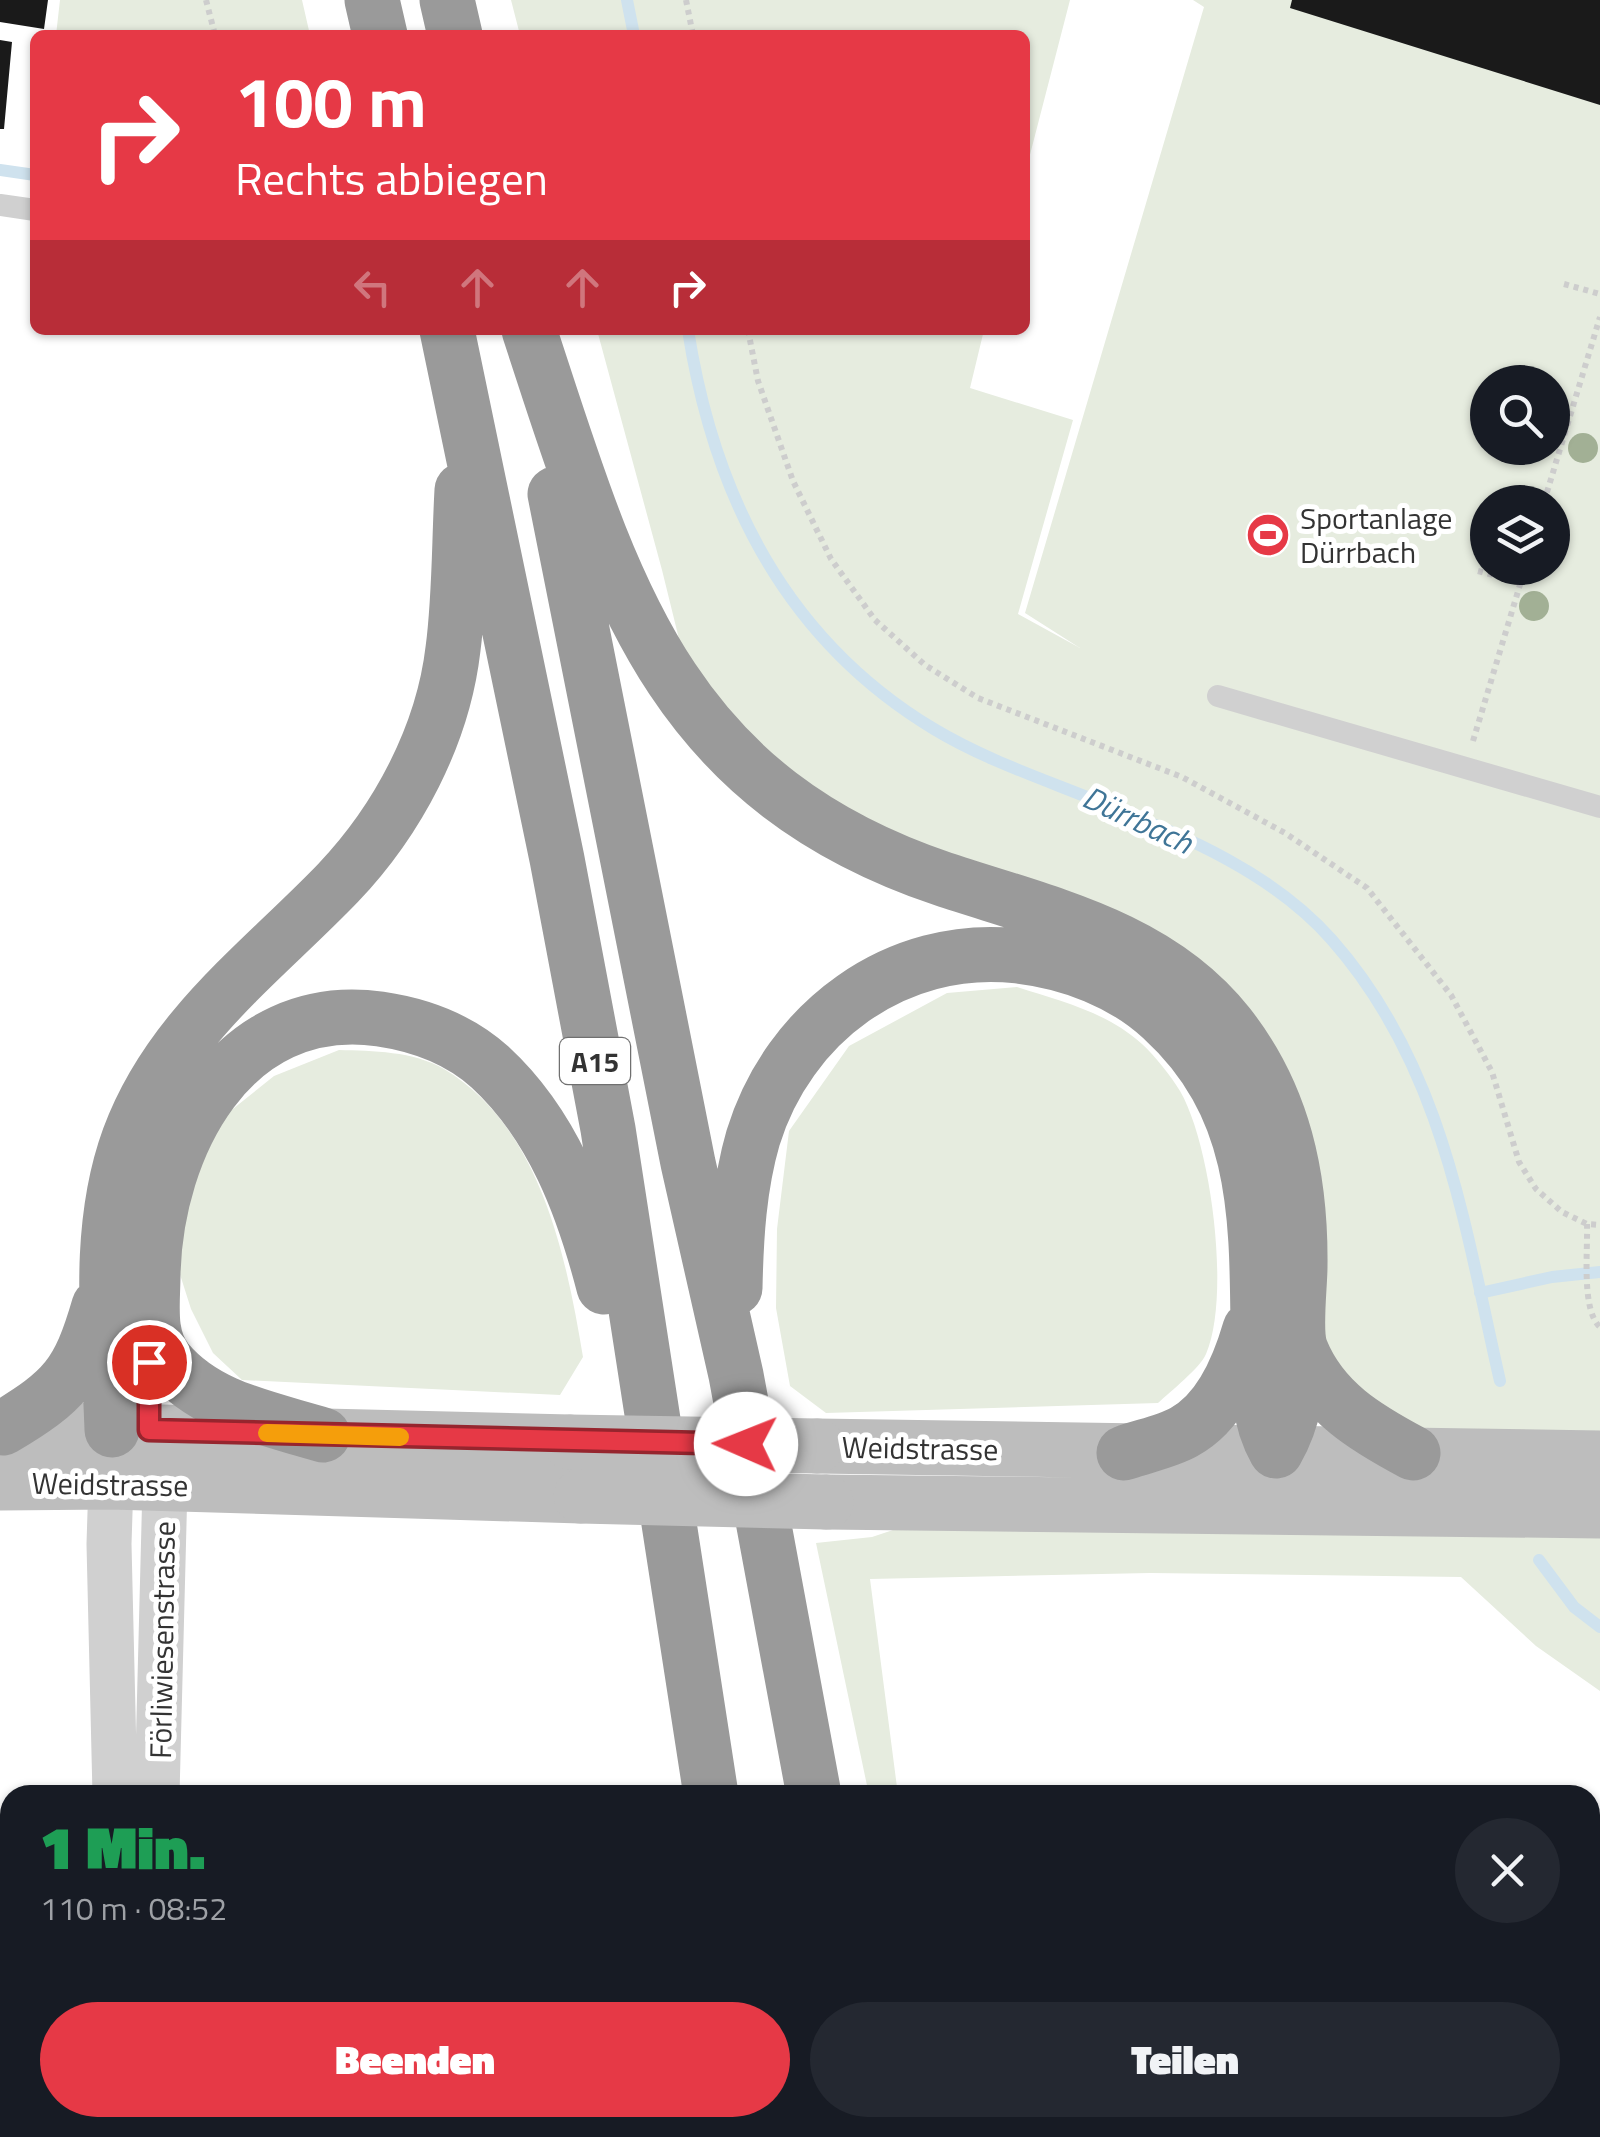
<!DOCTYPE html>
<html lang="de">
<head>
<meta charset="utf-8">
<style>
	body { margin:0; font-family:"Titillium Web",sans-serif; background:#242831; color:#f1f3f6; height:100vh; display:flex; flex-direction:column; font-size:38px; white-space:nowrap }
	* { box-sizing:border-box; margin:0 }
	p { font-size:32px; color:#9ea1a6 }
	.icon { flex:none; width:55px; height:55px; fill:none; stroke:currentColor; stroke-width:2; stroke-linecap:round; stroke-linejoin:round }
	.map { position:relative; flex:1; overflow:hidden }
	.side { position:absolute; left:0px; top:1785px; width:1600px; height:352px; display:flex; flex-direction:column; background:#171b24; border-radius:30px 30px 0 0; box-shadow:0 2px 8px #0004 }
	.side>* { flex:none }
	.banner { position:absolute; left:30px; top:30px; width:1000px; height:305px; border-radius:15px; box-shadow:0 2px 8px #0004; background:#e63946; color:#fff; overflow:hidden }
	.controls { position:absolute; left:1470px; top:365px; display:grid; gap:20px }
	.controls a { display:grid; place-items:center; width:100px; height:100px; border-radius:50%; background:#171b24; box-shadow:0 2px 8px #0004; font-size:50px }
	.pin { position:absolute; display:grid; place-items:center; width:85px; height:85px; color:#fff; margin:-42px; border:5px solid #fff; border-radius:50%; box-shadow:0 2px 10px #0007 }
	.me { position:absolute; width:110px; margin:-55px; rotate:271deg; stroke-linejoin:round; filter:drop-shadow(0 0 8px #0008) }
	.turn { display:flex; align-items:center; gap:35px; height:210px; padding:0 40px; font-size:45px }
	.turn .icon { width:130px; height:130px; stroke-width:2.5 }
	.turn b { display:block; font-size:70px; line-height:85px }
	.lanes { display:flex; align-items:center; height:95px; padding:0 40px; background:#0003; justify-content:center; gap:50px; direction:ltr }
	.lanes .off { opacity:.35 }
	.round { display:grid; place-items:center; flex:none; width:105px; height:105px; border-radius:52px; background:#242831 }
	.summary { display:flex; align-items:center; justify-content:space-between; height:170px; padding:0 40px }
	h1 { font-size:60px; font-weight:800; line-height:75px; color:#1e9e55 }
	.action { display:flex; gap:20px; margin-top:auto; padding:20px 40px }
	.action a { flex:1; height:115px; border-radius:60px; background:#e63946; color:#fff; font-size:40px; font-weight:800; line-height:115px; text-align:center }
	.action a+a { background:#242831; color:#f1f3f6 }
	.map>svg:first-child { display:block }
</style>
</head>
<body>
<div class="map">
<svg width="1600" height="2137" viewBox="0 0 1600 2137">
	<rect width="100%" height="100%" fill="#fff"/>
	<path fill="#e6ecdf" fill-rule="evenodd" d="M 60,0 L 302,0 L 310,35 L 56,35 Z
		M 511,0 L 1070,0 L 1025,174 L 1025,35 L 520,35 Z
		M 1193,0 L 1600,0 L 1600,1691 L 1536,1646 L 1461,1577 L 1150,1573 L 870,1579 L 898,1795 L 869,1795 L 816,1543 L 872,1537 L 1124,1453 L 1410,1453 L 1329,1395 L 1282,1123 L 945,879 L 698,716 L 662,570 L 597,330 L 984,330 L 970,388 L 1073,420 L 1018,614 L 1080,648 L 1025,613 L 1204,7 ZM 1488,382 L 1552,382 L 1552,448 L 1488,448 ZM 1488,502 L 1552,502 L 1552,568 L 1488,568 Z
		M 1017,987 C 1060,1001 1107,1012 1142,1044 C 1155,1056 1171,1076 1180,1091 C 1211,1144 1231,1297 1206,1354 C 1200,1368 1171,1391 1158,1403 L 826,1413 L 790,1386 L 776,1308 L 777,1229 L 789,1131 L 849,1046 L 947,993 Z
		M 339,1050 C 373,1051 413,1051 444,1069 C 540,1126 566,1255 583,1357 L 560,1395 L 242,1380 L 213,1353 L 191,1309 L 177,1265 L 183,1204 L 224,1116 L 274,1076 Z"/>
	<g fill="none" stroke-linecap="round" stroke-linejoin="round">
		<path stroke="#cfe2ee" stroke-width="12" d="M 627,0 L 634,35
			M 0,170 L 35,175
			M 688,330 C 714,496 786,640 934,729 C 987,761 1049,781 1107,805 C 1188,838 1273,873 1332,940 C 1443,1066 1464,1224 1500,1381
			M 1480,1293 L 1552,1277 L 1600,1272
			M 1539,1560 L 1574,1607 L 1600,1627"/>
	</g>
	<path fill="#1a1a1a" d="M 0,0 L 48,0 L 44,29 L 0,22 Z
		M 1292,0 L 1600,0 L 1600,105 L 1290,8 Z
		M 0,40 L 12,42 L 4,129 L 0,129 Z"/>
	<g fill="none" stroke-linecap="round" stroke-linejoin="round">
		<path stroke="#cdcdcd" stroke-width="6" stroke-dasharray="5 5" stroke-linecap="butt" d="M 206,0 L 215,35
			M 686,0 L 693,35
			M 1564,284 L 1600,294
			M 748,330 L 758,381 L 793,481 L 831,559 L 875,620 L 925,665 L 978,698 L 1182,777 L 1285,833 L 1367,888 L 1451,995 L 1492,1072 L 1519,1162 L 1536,1189 L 1562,1212 L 1587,1224 L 1600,1225
			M 1544,502 L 1600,317
			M 1478,571 L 1520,582
			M 1473,741 L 1525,568
			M 1587,1224 C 1588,1250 1581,1310 1600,1327"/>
		<path stroke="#d0d0d0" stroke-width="22" d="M 0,205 L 35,210
			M 1218,696 L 1600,807"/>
		<path stroke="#d0d0d0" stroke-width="45" d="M 149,1457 L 165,1485 L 157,1795
			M 111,1482 L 109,1544 L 115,1795
			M 103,2137 L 104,2128"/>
		<path stroke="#bdbdbd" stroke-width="55" d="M 0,1428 L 570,1442
			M 817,1446 L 1600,1458
			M 0,1483 L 111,1482 L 581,1496
			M 826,1502 L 1600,1511"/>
		<path stroke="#9a9a9a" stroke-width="55" d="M 372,0 L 380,35
			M 447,0 L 455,35
			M 447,330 L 557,859 L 608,1129 L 711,1795
			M 529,330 C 612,582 664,785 943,879 C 1045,913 1158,936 1228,1025 C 1284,1096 1301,1178 1300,1266 C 1300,1287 1294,1332 1301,1350 C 1322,1402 1366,1428 1413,1453
			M 555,494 L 688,1163 L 736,1375 L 814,1795
			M 735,1288 C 736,1238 739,1186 753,1138 C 788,1023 896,942 1018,956 C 1070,962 1123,982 1162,1018 C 1258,1106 1257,1212 1258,1333 C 1258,1374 1255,1414 1276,1451 C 1296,1416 1298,1385 1299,1347
			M 3,1428 C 65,1391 79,1375 99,1306
			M 112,1430 C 109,1334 95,1231 129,1138 C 169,1029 261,963 338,883 C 398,820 443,735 453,649 C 460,596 459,543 462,490
			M 323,1435 C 268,1418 206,1408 167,1361 C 147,1336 153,1304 153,1274 C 156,1147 231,998 380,1019 C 421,1025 460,1040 490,1067 C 553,1125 583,1206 604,1287
			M 1124,1453 C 1143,1446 1166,1442 1184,1432 C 1221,1412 1239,1367 1250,1329
			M 760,2128 L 761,2137
			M 858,2128 L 859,2137"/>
		<path stroke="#bdbdbd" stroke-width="55" d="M 570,1442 L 817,1446
			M 581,1496 L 826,1502"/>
	</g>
	<g fill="#a2b095">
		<circle cx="1583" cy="448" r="15"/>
		<circle cx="1534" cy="606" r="15"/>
	</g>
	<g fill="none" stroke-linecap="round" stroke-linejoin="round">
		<g stroke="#96252e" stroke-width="25">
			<path id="route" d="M 149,1362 L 149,1430 L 746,1444"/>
		</g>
		<use href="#route" stroke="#e63946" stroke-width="18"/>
		<path stroke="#f59e0b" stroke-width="18" d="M 267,1433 L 400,1437"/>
	</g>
	<defs>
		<g id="stadium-disc" transform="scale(2.25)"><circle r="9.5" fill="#e63946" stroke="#fff"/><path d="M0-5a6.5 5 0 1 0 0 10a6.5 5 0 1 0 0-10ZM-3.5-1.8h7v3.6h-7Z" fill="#fff"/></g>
	</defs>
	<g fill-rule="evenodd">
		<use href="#stadium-disc" x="1268" y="535"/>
	</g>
	<g text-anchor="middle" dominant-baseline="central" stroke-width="10" stroke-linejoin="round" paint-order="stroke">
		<rect fill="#fff" stroke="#707070" stroke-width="2.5" x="560" y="1038" width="70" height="46" rx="8"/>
		<g font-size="28" font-weight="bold" fill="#333">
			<text x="595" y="1061">A15</text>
		</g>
		<g font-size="30" fill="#333" stroke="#fff" text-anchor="start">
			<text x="1300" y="518">Sportanlage<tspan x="1300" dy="34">Dürrbach</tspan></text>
		</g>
		<g font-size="30" fill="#333" stroke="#fff">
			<text transform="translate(920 1448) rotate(1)">Weidstrasse</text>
			<text transform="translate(110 1484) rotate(1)">Weidstrasse</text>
			<text transform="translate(162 1640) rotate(-89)">Förliwiesenstrasse</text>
		</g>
		<g font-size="32" font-style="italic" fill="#3f7597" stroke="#fff">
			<text transform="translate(1138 819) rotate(25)">Dürrbach</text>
		</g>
	</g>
</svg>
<div class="controls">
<a><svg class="icon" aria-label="search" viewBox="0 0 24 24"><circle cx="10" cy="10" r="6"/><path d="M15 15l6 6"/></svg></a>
<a><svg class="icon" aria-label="layers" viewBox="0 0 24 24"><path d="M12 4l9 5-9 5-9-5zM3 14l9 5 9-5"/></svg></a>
</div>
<div class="pin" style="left:149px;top:1362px;background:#d93025"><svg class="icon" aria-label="arrive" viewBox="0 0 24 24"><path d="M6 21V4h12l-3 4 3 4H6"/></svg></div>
<svg class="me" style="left:746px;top:1444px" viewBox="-20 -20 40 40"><circle r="19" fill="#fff"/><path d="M0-13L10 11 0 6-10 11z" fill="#e63946"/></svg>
<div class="banner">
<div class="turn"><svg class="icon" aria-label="right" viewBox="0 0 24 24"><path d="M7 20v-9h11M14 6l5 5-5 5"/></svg><div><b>100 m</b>Rechts abbiegen</div></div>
<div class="lanes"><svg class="icon off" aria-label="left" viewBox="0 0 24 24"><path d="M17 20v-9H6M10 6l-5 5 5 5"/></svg><svg class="icon off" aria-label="ahead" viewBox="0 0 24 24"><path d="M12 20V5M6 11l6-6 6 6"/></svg><svg class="icon off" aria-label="ahead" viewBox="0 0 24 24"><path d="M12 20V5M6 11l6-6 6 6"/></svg><svg class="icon" aria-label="right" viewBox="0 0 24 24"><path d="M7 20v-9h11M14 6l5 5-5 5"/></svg></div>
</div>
<section class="side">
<div class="summary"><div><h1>1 Min.</h1><p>110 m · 08:52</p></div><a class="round"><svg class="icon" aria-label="close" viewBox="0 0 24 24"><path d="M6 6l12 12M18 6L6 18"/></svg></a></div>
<div class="action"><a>Beenden</a><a>Teilen</a></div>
</section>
</div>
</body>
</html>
